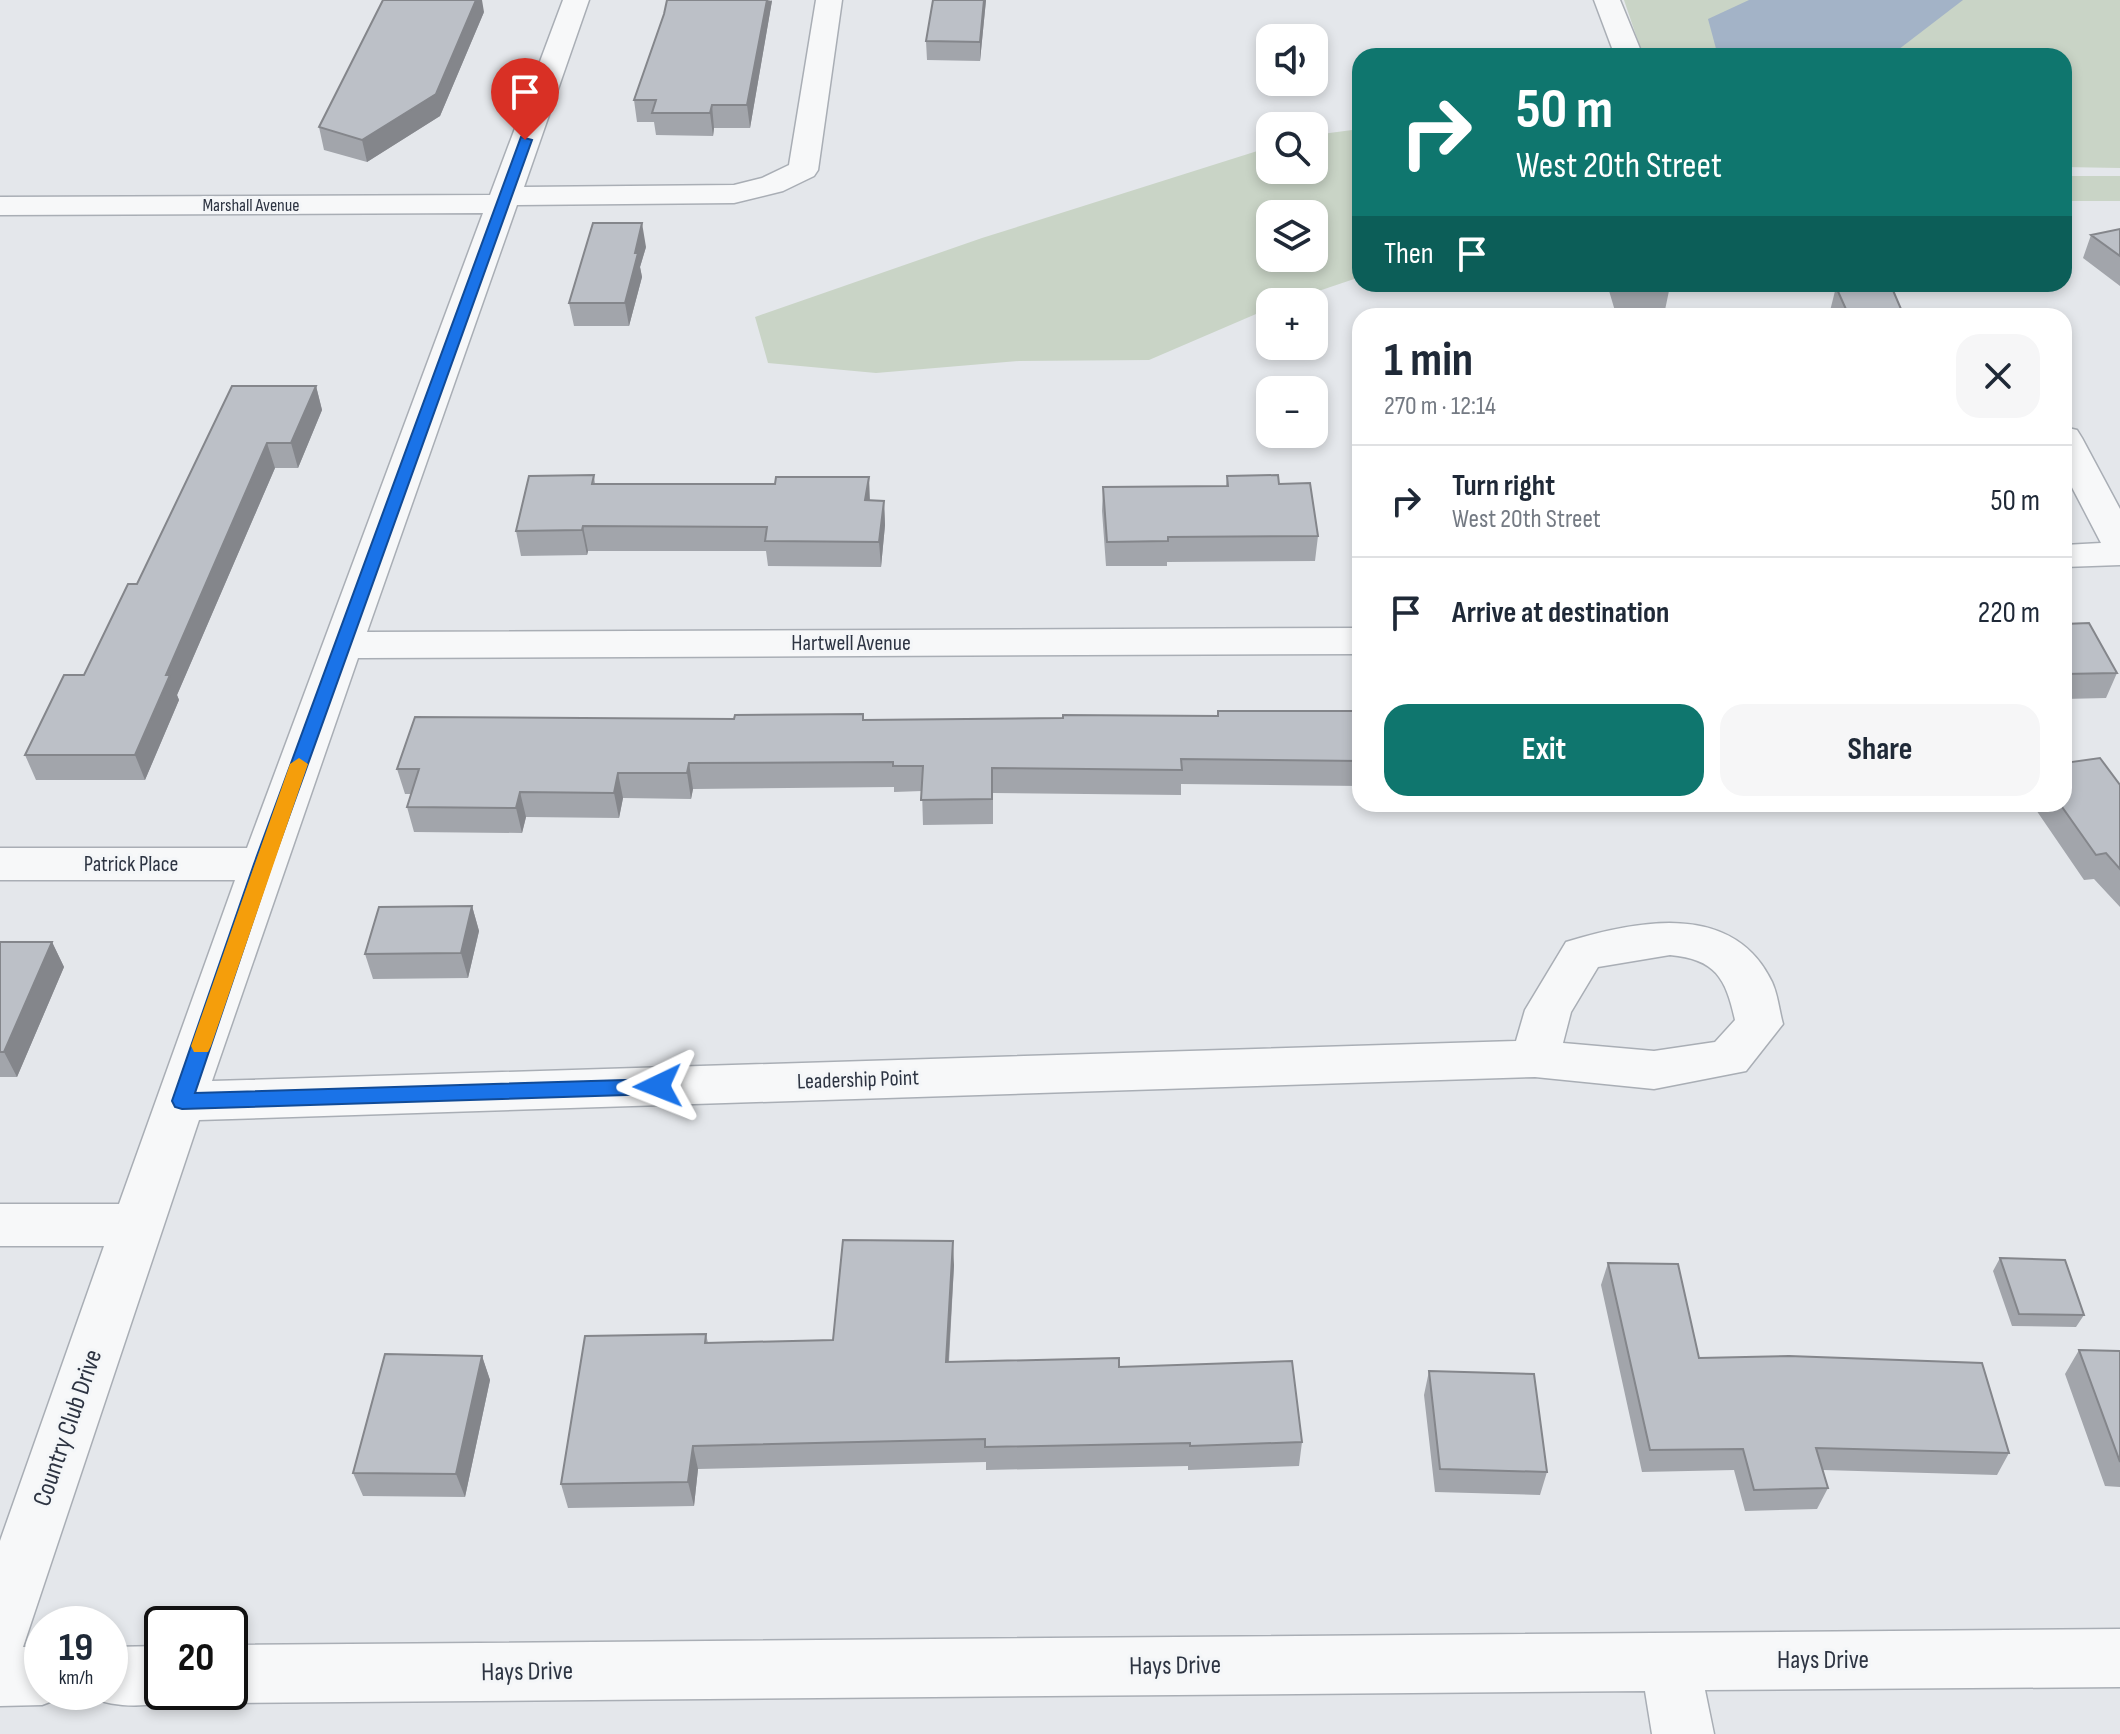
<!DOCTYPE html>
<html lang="en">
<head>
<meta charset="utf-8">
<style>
	body { margin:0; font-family:"Sofia Sans Condensed",sans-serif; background:#f6f6f7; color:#1f2937; height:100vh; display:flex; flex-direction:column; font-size:30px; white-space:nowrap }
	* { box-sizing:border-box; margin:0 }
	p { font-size:26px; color:#747a83 }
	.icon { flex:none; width:44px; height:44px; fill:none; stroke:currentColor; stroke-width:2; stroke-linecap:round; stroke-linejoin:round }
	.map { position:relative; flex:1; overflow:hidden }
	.panel { position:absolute; left:1352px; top:308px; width:720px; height:504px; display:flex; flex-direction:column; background:#fff; border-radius:24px; box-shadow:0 4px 12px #0003 }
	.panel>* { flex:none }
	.guide { position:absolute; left:1352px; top:48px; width:720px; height:244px; border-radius:24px; box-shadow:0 4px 12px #0003; background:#0f766e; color:#fff; overflow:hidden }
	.tools { position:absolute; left:1256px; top:24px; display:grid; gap:16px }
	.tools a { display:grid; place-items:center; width:72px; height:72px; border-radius:16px; background:#fff; box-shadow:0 4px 12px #0003; font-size:40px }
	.speed { position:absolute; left:24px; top:1606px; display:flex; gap:16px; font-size:40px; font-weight:700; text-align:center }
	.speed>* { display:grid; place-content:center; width:104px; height:104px; border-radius:50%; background:#fff; box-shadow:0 4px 12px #0003; line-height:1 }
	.speed small { font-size:20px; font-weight:400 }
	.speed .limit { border:4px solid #111; border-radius:12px; background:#fff; color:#111 }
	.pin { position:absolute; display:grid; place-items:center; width:68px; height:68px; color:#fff; margin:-82px -34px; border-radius:50% 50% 50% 0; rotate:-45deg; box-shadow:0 0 8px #0007 }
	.pin .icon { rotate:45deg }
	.me { position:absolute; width:88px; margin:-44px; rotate:268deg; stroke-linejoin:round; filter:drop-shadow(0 0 6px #0008) }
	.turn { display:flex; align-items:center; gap:28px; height:168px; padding:0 32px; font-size:36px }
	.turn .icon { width:104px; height:104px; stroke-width:2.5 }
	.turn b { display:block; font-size:56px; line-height:68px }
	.then { display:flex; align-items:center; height:76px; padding:0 32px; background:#0003; gap:16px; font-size:30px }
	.round { display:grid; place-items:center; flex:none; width:84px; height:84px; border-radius:24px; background:#f6f6f7 }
	.head { display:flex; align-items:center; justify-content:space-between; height:136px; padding:0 32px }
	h1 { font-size:48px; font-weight:700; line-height:60px }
	.primary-button { display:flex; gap:16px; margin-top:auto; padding:16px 32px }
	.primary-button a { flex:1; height:92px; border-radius:24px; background:#0f766e; color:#fff; font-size:32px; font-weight:700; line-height:92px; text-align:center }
	.primary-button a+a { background:#f6f6f7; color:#1f2937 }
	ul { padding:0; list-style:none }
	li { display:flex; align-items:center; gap:24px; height:112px; padding:0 32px; border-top:2px solid #e0e1e3 }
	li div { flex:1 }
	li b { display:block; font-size:30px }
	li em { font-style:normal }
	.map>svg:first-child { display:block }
</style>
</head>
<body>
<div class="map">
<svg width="2120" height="1734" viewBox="0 0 2120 1734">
	<rect width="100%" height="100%" fill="#e4e7eb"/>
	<path fill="#c9d4c6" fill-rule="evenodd" d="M 1624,0 L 2120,0 L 2120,168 L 2064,167 L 2064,56 L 1643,56 Z
		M 1360,129 L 1360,277 L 1286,302 L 1270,302 L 1270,308 L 1149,360 L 1019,361 L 876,373 L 768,363 L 755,317 L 982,238 L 1270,147 L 1270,170 L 1314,170 L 1314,135 ZM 1270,214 L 1314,214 L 1314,258 L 1270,258 Z
		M 2064,176 L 2120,176 L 2120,201 L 2064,201 Z"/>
	<path fill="#a3b3c7" d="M 1749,0 L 1963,0 L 1890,56 L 1718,56 L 1708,19 Z"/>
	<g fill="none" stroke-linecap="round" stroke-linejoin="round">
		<g stroke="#a9aeb5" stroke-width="3">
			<path id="minor" d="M 563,0 L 589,0 L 524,187 L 734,185 L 762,178 L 789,165 L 816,0 L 842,0 L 818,170 L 814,176 L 783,191 L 734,203 L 517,205 L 367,632 L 1360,628 L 1360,654 L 358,658 L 212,1081 L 1516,1041 L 1525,1010 L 1566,942 C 1635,921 1733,900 1772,982 C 1778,995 1779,1010 1783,1024 L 1746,1071 L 1654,1089 L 1535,1077 L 199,1120 L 23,1647 L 42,1647 L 42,1692 L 65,1692 L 63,1697 L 42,1705 L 0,1706 L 0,1541 L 104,1246 L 0,1246 L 0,1204 L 119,1204 L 235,880 L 0,880 L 0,848 L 247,848 L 483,213 L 0,215 L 0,197 L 490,195 ZM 1670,955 C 1716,959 1726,979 1735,1020 L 1715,1042 L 1654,1051 L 1563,1043 L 1571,1012 L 1598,967 Z
				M 1594,0 L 1620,0 L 1643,56 L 1615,56 Z
				M 2064,427 L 2077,430 L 2082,438 L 2120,509 L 2120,565 L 2064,567 L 2064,545 L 2101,543 L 2064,472 Z
				M 2120,1629 L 2120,1687 L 1705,1690 L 1714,1734 L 1652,1734 L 1645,1691 L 230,1703 L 208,1692 L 230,1692 L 230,1645 Z
				M 162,1646 L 162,1692 L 185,1692 L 183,1696 C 153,1708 119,1709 89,1697 L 87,1692 L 110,1692 L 110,1647 Z"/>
		</g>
		<use href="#minor" fill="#f7f8f9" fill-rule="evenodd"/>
	</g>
	<path fill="#a2a5ab" d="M 772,0 L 750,128 L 714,128 L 713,136 L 656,135 L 654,122 L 637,122 L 634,100 Z
		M 986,0 L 980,61 L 927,60 L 926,41 Z
		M 484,12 L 440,116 L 367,162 L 324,150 L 319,127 Z
		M 2120,229 L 2120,286 L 2083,258 L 2091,235 Z
		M 646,247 L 640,267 L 642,277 L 629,326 L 574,326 L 569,303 Z
		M 1607,284 L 1669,284 L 1670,286 L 1665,310 L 1615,311 Z
		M 1836,287 L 1904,316 L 1832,316 L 1830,311 Z
		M 316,386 L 322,410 L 298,468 L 275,468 L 177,695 L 179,700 L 145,780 L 36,780 L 25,755 L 84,675 L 137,584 Z
		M 594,475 L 595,484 L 884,501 L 885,525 L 881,567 L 768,566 L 766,551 L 588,551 L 587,555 L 521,556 L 516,531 Z
		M 1227,476 L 1279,484 L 1318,536 L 1315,561 L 1167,562 L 1167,566 L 1106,566 L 1102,511 L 1103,487 L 1226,486 Z
		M 2064,624 L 2117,673 L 2106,698 L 2064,699 Z
		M 1218,711 L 1360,711 L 1360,786 L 1181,784 L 1181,795 L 993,793 L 993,824 L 923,825 L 922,791 L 894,792 L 894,787 L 693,789 L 691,799 L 623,798 L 619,818 L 526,817 L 522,833 L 414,832 L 407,807 L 411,794 L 405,794 L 397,769 L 864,720 L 1217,716 Z
		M 2120,785 L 2120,907 L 2094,879 L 2084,880 L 2032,804 L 2064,804 Z
		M 472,906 L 479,931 L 468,978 L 373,979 L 365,954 Z
		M 0,942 L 52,942 L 64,967 L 17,1077 L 0,1077 Z
		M 2000,1258 L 2084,1315 L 2076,1327 L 2012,1326 L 1993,1271 Z
		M 1608,1263 L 1699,1358 L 2009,1453 L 1997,1475 L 1823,1470 L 1828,1488 L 1817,1509 L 1745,1511 L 1734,1470 L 1642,1472 L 1601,1285 Z
		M 954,1265 L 949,1362 L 1119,1367 L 1302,1442 L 1299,1466 L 1188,1470 L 1188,1466 L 986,1470 L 986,1462 L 698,1469 L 694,1506 L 568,1508 L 561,1484 L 706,1334 L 708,1343 L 833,1340 Z
		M 2079,1350 L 2120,1351 L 2120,1487 L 2105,1486 L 2065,1374 Z
		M 482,1356 L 490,1380 L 465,1497 L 363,1496 L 353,1473 Z
		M 1429,1371 L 1547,1472 L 1540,1495 L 1435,1492 L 1424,1395 Z"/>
	<path fill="#84868b" d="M 476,0 L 482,0 L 484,12 L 440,116 L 367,162 L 362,140 Z
		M 767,0 L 772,1 L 750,128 L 747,105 Z
		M 984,0 L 986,0 L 980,61 L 980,42 Z
		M 712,105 L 714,128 L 713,136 L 710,113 Z
		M 642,223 L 646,247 L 640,267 L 642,277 L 629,326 L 625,303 L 635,253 Z
		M 316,386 L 322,410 L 298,468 L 291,443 Z
		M 267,443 L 275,468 L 177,695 L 179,700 L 145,780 L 135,755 L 166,675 Z
		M 869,477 L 870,502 L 865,500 Z
		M 884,501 L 885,525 L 881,567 L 879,542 Z
		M 583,526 L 588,551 L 587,555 L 582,530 Z
		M 689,763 L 693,789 L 691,799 L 687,773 Z
		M 618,773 L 623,798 L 619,818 L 614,793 Z
		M 520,792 L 526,817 L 522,833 L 516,808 Z
		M 472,906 L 479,931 L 468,978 L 461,953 Z
		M 52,942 L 64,967 L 17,1077 L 4,1052 Z
		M 953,1241 L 954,1265 L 947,1386 L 946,1362 Z
		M 482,1356 L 490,1380 L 465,1497 L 456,1474 Z
		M 693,1446 L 698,1469 L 694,1506 L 688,1482 Z"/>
	<path fill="#bcc0c7" stroke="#84868b" stroke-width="2" d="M 383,0 L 476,0 L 436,94 L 362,140 L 319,127 Z
		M 667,0 L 767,0 L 747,105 L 712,105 L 710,113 L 652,113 L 656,100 L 634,100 L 664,14 Z
		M 933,0 L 984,0 L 980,42 L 926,41 Z
		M 593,223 L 642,223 L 635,253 L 638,253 L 625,303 L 569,303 Z
		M 2120,229 L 2120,256 L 2091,235 Z
		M 1619,284 L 1669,284 L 1670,286 L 1620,287 Z
		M 1836,287 L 1892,288 L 1904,316 L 1849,316 Z
		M 232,386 L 316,386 L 291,443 L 267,443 L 166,675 L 170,675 L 135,755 L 25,755 L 64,675 L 84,675 L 128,584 L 137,584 Z
		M 594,475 L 592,484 L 775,484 L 776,477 L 869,477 L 865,500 L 884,501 L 879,542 L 765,541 L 767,527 L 583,526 L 582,530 L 516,531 L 529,476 Z
		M 1278,475 L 1279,484 L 1310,483 L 1318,536 L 1168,537 L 1168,541 L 1107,542 L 1103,487 L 1228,486 L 1227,476 Z
		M 2089,623 L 2117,673 L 2064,674 L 2064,624 Z
		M 1218,711 L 1360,711 L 1360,761 L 1181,759 L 1182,770 L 992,768 L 992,799 L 921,800 L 923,766 L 893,766 L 893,762 L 689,763 L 687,773 L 618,773 L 614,793 L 520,792 L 516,808 L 407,807 L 419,769 L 397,769 L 415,717 L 734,719 L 735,715 L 863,714 L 863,720 L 1063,718 L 1063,715 L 1218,716 Z
		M 2100,758 L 2120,785 L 2120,869 L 2106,853 L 2096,855 L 2060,804 L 2064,804 L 2064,763 Z
		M 472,906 L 461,953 L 365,954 L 379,907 Z
		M 0,942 L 52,942 L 4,1052 L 0,1052 Z
		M 843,1240 L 953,1241 L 946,1362 L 1119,1358 L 1119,1367 L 1292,1361 L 1302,1442 L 1190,1446 L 1190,1443 L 985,1447 L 985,1439 L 693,1446 L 688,1482 L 561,1484 L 585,1336 L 706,1334 L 705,1343 L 833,1340 Z
		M 2000,1258 L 2065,1260 L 2084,1315 L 2019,1314 Z
		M 1608,1263 L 1678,1264 L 1699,1358 L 1789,1356 L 1982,1363 L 2009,1453 L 1816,1448 L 1828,1488 L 1754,1490 L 1743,1449 L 1650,1450 Z
		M 2079,1350 L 2120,1351 L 2120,1462 Z
		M 385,1354 L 482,1356 L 456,1474 L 353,1473 Z
		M 1429,1371 L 1534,1374 L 1547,1472 L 1440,1469 Z"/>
	<path fill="#1a73e8" stroke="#114b97" stroke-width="2" d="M 521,137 L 532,140 L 272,864 L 195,1093 L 658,1079 L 665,1081 L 668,1086 L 665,1092 L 658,1094 L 182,1109 L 175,1107 L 172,1101 L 254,864 Z"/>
	<path fill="#f59e0b" d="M 299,758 L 308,764 L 211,1046 L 208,1052 L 194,1052 L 191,1046 L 290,764 Z"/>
	<g text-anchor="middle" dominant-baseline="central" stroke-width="6" stroke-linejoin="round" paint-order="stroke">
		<g font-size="18" fill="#2d3442" stroke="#f4f6f8">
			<text x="251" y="205">Marshall Avenue</text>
		</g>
		<g font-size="22" fill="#2d3442" stroke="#f4f6f8">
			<text x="851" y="643">Hartwell Avenue</text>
			<text x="131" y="864">Patrick Place</text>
			<text transform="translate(858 1080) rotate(-2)">Leadership Point</text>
		</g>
		<g font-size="26" fill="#2d3442" stroke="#f4f6f8">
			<text transform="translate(68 1428) rotate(-71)">Country Club Drive</text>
			<text x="1823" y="1660">Hays Drive</text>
			<text transform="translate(1175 1666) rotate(-1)">Hays Drive</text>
			<text transform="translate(527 1672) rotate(-1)">Hays Drive</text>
		</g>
	</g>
</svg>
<div class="tools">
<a><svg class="icon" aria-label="sound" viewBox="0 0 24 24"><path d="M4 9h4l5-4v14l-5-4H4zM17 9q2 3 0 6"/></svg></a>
<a><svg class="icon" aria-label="search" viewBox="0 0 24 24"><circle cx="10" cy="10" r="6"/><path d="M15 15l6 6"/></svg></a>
<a><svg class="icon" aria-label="layers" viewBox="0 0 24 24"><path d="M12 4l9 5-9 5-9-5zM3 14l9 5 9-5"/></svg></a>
<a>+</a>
<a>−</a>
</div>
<div class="speed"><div>19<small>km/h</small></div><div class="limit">20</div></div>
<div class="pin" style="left:525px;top:140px;background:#d93025"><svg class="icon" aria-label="arrive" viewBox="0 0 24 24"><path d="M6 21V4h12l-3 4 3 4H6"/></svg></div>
<svg class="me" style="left:658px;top:1086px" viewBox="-20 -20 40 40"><path d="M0-17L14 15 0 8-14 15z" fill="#1a73e8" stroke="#fff" stroke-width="4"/></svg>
<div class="guide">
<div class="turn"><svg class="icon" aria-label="right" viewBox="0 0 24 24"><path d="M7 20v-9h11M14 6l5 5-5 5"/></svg><div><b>50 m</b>West 20th Street</div></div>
<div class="then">Then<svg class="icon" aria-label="arrive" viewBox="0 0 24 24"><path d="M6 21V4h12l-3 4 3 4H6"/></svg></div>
</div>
<section class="panel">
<div class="head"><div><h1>1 min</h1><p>270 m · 12:14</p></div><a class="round"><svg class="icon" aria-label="close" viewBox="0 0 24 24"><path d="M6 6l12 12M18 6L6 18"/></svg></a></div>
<ul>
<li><svg class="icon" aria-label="right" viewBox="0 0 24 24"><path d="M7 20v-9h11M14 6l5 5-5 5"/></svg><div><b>Turn right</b><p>West 20th Street</p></div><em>50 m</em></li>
<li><svg class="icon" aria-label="arrive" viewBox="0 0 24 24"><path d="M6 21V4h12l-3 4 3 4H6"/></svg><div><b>Arrive at destination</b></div><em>220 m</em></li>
</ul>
<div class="primary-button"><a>Exit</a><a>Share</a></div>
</section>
</div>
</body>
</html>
